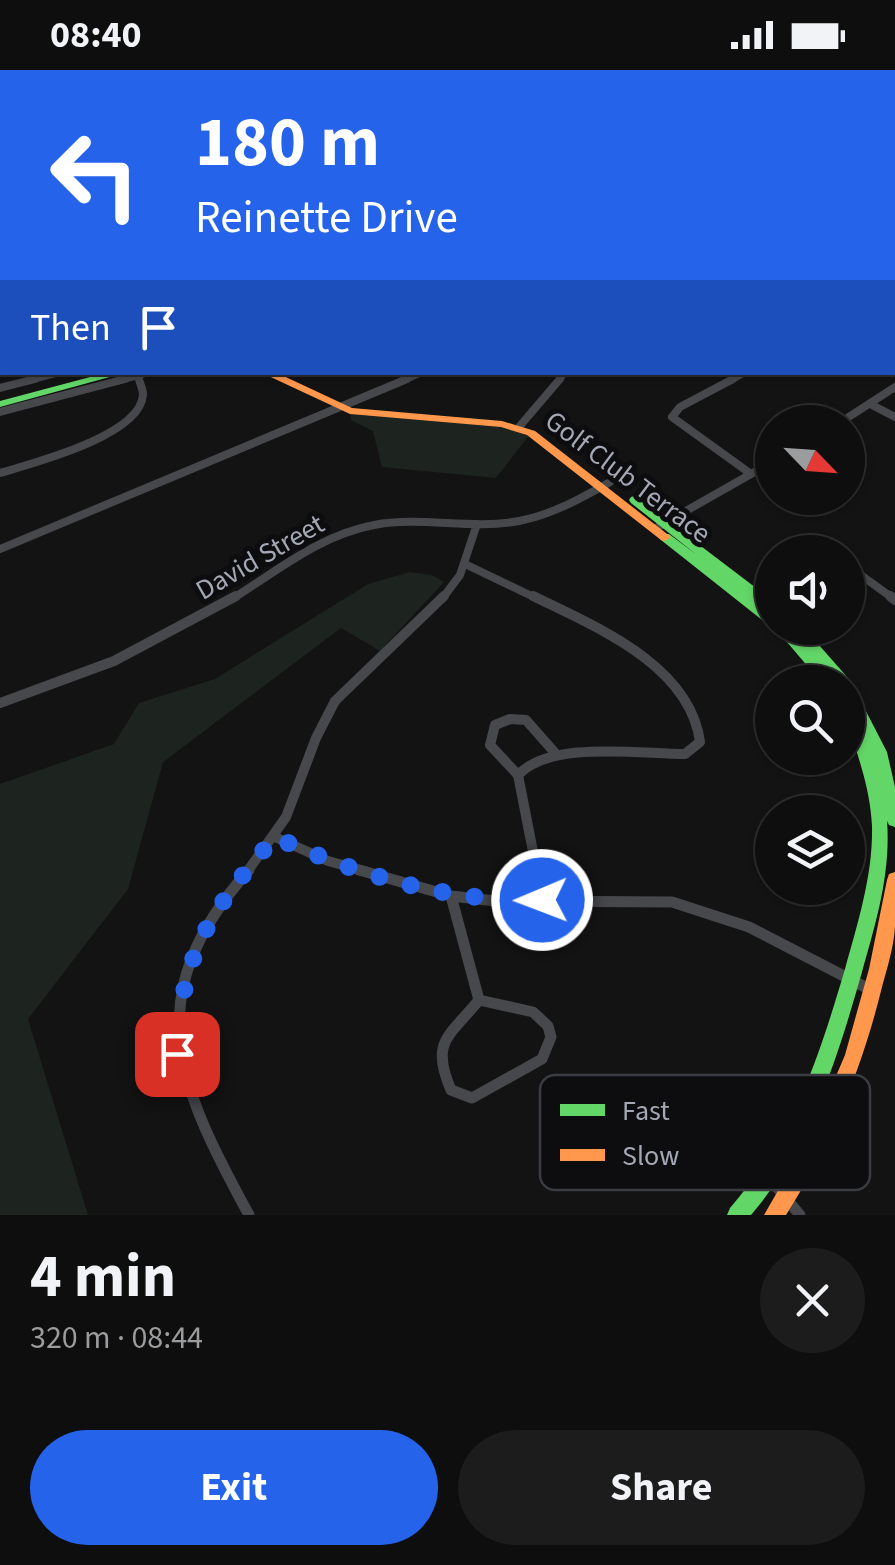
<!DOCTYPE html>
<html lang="en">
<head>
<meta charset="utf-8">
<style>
	body { margin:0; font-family:"Source Sans 3",sans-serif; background:#1c1c1c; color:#f1f3f6; height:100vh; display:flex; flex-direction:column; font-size:38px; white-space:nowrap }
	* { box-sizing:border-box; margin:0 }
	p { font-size:32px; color:#9b9c9e }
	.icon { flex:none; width:55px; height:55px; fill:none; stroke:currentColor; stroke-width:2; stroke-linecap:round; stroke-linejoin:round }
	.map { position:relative; height:1145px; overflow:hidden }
	.side { display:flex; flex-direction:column; background:#0e0e0e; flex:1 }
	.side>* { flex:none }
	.guide { position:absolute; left:0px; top:0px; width:895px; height:305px; box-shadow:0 2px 8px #0004,0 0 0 2px #2e2e2e; background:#2563eb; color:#fff; overflow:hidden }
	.needle { width:65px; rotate:115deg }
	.tools { position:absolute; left:755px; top:335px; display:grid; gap:20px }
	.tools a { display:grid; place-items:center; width:110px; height:110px; border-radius:50%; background:#0e0e0e; box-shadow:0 2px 8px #0004,0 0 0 2px #2e2e2e; font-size:50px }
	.pin { position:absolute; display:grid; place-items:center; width:85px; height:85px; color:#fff; margin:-42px; border-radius:20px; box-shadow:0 5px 15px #0006 }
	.me { position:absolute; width:110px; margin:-55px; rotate:269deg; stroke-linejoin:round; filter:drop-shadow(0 0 8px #0008) }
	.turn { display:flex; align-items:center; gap:35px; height:210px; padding:0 30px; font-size:45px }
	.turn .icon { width:130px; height:130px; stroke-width:2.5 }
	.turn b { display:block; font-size:70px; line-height:85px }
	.then { display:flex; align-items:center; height:95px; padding:0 30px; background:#0003; gap:20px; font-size:38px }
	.round { display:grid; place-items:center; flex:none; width:105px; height:105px; border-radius:52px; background:#1c1c1c }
	.head { display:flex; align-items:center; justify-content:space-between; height:170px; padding:0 30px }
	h1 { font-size:60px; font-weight:700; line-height:75px }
	.button { display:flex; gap:20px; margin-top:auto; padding:20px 30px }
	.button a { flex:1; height:115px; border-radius:60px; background:#2563eb; color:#fff; font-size:40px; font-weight:700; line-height:115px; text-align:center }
	.button a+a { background:#1c1c1c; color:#f1f3f6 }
	.status { display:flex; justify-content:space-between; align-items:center; height:70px; padding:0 50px; background:#0e0e0e; direction:ltr }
	.status svg { height:28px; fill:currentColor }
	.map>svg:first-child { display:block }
</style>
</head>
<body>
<div class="status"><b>08:40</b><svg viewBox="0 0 49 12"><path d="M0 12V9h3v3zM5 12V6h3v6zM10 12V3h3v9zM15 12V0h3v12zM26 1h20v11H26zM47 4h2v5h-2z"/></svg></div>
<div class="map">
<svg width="895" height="1145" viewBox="0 0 895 1145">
	<rect width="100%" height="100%" fill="#131313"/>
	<path fill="#1d231e" d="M 350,341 L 475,351 L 531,363 L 496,408 L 382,397 L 373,361 L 351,350 Z
		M 410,502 L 432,505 L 444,512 L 380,581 L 341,558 L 163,692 L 128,819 L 28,949 L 88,1145 L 0,1145 L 0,714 L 114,674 L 139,633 L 215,609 L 368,514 Z"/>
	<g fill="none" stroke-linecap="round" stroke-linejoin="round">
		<path stroke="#47484c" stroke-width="5" d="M 384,0 L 393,2
			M 538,2 L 548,0
			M 892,14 L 895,3
			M 892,56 L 892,70"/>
		<path stroke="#47484c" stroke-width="6" d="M 138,306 L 139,312
			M 25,312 L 63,302
			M 116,312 L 152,302
			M 401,312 L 424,302
			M 558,312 L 566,302
			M 729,312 L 747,302"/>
		<path stroke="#47484c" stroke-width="8" d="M 733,309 L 680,337 L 672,347 L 751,404
			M 0,318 L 35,309
			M 872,335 L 895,347
			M 0,342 L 125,309
			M 841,352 L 895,317
			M 519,357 L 560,309
			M 0,403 C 33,393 140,366 143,325 C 143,319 140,314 139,309
			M 656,458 L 772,392
			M 0,479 L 407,309
			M 467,495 L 538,529
			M 848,496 L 894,529
			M 232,529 C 277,501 320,465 374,455 C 422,446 471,460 519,451 C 552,445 581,428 610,412
			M 442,529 L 460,505 L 477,454"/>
		<path stroke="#47484c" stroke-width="10" d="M 533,526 C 596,557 690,595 700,672 L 685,684 C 639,684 551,670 518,705 L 537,802
			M 890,526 L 895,530
			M 0,633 L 114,591 L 236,526
			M 518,705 L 490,675 L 495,655 L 510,649 L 526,650 L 556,684
			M 275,767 L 328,791 L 368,802
			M 247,802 L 286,747 L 316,668 L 335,631 L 444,526"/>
		<path stroke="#47484c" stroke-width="11" d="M 249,800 C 137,926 177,1013 249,1145
			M 359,800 L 451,826 L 496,831 L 672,832 L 749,857 L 871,920
			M 536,800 L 542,830
			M 451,826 L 479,930
			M 479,930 L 533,942 L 548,956 L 551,967 L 542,989 L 472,1028 L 451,1020 C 430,971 449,967 479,930 Z
			M 770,1109 L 800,1145"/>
		<path fill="#63d668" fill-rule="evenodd" d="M 810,0 L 816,0 L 815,2 L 809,2 Z
			M 892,173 L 895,174 L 895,180 L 892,179 Z
			M 0,176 L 2,177 L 2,183 L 0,182 Z
			M 109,302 L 128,302 L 0,337 L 0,331 Z
			M 635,426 L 772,530 L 772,542 L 770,542 L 772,543 L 772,555 L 767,554 L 661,470 L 659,467 L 661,464 L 669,464 L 697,485 L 631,433 L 629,430 L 631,427 Z
			M 775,558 L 804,558 L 848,608 L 849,614 L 853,616 L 887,682 L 895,717 L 895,757 L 889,755 L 887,751 C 891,803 876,853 862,902 C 837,989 811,1075 751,1145 L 727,1145 L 730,1138 C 795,1062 817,993 845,899 C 858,852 873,805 872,756 C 871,736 867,716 861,696 C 855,673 848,662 848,637 L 849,637 L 848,612 L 821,612 Z"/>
		<path fill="#ff974d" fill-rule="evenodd" d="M 260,302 L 275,302 L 352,338 L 502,351 L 535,361 L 671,467 L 665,471 L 661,470 L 527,365 L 501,357 L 350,344 Z
			M 895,802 C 895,820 895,839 895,856 C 894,877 887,898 882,917 C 862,999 831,1074 786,1145 L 764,1145 L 813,1060 L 845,985 L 869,899 L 887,810 L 889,804 Z"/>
	</g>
	<path fill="#232323" d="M 60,0 L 81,0 L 82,2 L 56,2 Z"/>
	<path fill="#414245" stroke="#505256" stroke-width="2.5" d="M 0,0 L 60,0 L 56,2 L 57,2 L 2,2 L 2,15 L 0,14 Z"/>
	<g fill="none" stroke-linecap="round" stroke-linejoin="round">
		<path stroke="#2563eb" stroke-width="18" stroke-dasharray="0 32.4" d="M 177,984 C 181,882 210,842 275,767 C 360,806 448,832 542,830"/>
	</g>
	<g text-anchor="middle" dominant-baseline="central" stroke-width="10" stroke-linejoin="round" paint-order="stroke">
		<g font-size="28" fill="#a3a8b4" stroke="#0d0d0f">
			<text transform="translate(628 407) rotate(37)">Golf Club Terrace</text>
			<text transform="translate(260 487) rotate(-30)">David Street</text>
		</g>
	</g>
	<rect x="540" y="1005" width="330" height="115" rx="15" fill="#0d0d0f" stroke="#3a3c41" stroke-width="2.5"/>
	<rect x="560" y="1034" width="45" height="12" fill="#63d668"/>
	<rect x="560" y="1079" width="45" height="12" fill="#ff974d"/>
	<g font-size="28" fill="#a3a8b4">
		<text x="622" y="1050">Fast</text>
		<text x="622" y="1095">Slow</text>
	</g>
</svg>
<div class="tools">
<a><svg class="needle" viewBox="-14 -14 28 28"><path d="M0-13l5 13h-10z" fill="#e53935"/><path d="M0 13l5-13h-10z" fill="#9b9c9e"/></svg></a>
<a><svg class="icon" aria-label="sound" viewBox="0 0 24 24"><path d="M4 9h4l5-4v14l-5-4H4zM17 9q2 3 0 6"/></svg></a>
<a><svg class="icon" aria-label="search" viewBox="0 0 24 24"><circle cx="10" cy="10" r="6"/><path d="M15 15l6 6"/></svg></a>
<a><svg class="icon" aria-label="layers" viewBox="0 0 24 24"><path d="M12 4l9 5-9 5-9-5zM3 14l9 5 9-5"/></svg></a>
</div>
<div class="pin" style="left:177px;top:984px;background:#d93025"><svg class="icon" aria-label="arrive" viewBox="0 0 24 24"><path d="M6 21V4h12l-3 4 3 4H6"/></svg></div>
<svg class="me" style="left:542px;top:830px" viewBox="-20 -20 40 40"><circle r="17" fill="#2563eb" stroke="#fff" stroke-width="3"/><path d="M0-11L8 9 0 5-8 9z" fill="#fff"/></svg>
<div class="guide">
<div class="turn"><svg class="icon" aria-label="left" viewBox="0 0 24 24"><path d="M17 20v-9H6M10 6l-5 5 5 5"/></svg><div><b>180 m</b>Reinette Drive</div></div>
<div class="then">Then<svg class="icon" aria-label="arrive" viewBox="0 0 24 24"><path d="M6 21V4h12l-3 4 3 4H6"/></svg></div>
</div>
</div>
<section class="side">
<div class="head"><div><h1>4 min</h1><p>320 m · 08:44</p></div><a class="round"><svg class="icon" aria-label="close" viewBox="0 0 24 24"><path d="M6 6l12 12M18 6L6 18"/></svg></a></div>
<div class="button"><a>Exit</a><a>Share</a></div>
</section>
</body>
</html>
